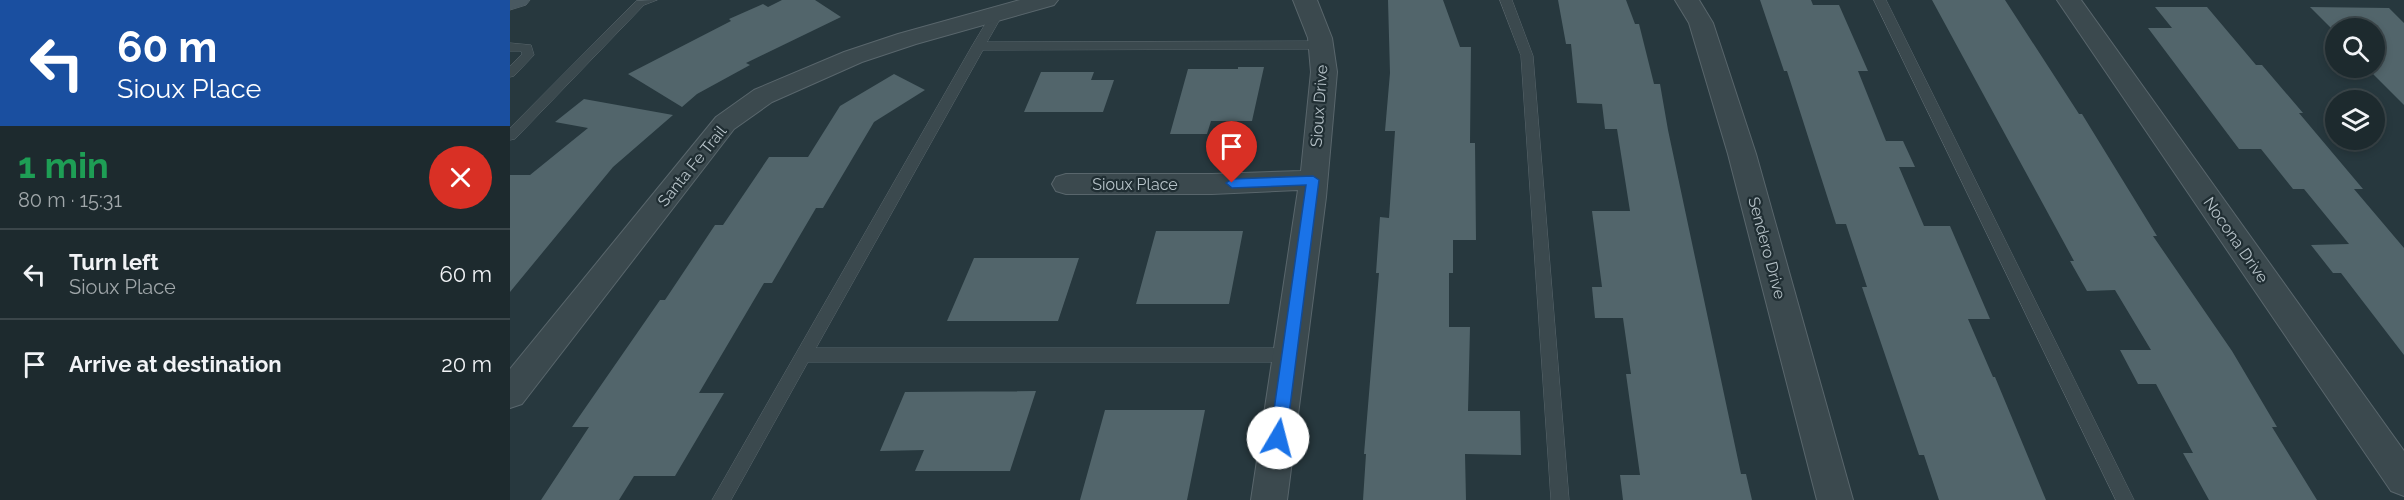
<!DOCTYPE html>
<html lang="en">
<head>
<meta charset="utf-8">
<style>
	body { margin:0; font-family:Raleway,sans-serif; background:#2a363a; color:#f1f3f6; height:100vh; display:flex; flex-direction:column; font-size:22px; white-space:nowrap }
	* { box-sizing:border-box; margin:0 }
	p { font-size:20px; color:#a0a7aa }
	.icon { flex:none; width:33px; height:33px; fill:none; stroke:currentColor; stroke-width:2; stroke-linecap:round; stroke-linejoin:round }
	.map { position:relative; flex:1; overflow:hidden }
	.drawer { display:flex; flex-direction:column; background:#1d2a2e; width:510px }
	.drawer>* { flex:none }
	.top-card { background:#1a4fa0; color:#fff; overflow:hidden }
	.tools { position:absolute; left:1815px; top:18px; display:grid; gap:12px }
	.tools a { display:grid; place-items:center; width:60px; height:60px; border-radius:50%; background:#1d2a2e; box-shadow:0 3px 9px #0003,0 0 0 2px #3b464a; font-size:30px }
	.pin { position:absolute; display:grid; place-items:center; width:51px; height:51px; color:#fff; margin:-62px -26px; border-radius:50% 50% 50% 0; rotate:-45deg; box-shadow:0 0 6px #0007 }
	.pin .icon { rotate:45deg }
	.me { position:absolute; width:66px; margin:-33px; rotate:8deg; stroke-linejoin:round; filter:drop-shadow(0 0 4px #0008) }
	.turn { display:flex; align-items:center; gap:21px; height:126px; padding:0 18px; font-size:27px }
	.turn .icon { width:78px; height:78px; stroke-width:2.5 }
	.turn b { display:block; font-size:42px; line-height:51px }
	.round { display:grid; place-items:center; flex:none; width:63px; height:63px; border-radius:32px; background:#2a363a }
	.headline { display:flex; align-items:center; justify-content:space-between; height:102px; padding:0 18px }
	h1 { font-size:36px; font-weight:700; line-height:45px; color:#1e9e55 }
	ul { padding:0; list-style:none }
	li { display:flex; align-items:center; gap:18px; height:90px; padding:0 18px; border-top:2px solid #3b464a }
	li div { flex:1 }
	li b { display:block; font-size:22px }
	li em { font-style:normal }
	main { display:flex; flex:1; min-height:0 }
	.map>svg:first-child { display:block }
</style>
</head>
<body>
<main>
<section class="drawer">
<div class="top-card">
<div class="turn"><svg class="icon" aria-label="left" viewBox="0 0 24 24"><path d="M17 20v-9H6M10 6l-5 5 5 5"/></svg><div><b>60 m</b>Sioux Place</div></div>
</div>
<div class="headline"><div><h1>1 min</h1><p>80 m · 15:31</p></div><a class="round" style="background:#d93025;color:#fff"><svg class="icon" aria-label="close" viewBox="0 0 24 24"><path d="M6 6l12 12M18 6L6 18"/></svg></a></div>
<ul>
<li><svg class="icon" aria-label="left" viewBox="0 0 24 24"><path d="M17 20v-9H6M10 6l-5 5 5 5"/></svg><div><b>Turn left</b><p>Sioux Place</p></div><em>60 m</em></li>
<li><svg class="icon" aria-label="arrive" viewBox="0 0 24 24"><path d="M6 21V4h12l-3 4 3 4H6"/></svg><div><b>Arrive at destination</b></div><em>20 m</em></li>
</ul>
</section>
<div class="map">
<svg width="1894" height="500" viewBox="0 0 1894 500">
	<rect width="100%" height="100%" fill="#27383e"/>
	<path fill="#52656b" d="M 272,0 L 305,0 L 331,17 L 236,63 L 240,65 L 187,94 L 172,107 L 118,74 L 221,21 L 219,19 L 253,4 L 258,7 Z
		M 878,0 L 933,0 L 950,47 L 961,47 L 960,143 L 965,143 L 966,240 L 943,240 L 943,273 L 939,273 L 939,327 L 960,327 L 958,411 L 1010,411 L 1011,455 L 955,454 L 956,500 L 853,500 L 856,454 L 854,454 L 869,273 L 866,273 L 870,217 L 879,218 L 885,131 L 875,131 L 880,73 Z
		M 1048,0 L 1116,0 L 1125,24 L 1129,24 L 1144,84 L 1150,84 L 1158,130 L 1231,474 L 1236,474 L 1242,500 L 1113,500 L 1110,475 L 1130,475 L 1116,374 L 1121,374 L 1113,318 L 1085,318 L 1082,287 L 1092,287 L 1082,211 L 1120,211 L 1107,129 L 1095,129 L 1092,104 L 1067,103 L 1061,44 L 1056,44 Z
		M 1250,0 L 1301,0 L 1303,5 L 1329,5 L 1358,71 L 1348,71 L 1376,141 L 1393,141 L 1405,167 L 1389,167 L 1414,226 L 1440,226 L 1480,319 L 1458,319 L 1483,377 L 1485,377 L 1536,500 L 1429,500 L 1414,455 L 1409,455 L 1352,287 L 1357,287 L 1336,224 L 1326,224 L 1277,71 L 1274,71 Z
		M 1422,0 L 1495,0 L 1569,114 L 1572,114 L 1647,236 L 1643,236 L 1722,351 L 1767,427 L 1762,427 L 1807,500 L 1699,500 L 1673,453 L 1683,453 L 1646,384 L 1628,384 L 1610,350 L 1641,350 L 1605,290 L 1577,291 L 1560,261 L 1564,261 Z
		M 1645,7 L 1697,7 L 1746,65 L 1752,65 L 1793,113 L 1789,113 L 1853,189 L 1844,189 L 1894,248 L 1894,355 L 1831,273 L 1823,273 L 1801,245 L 1839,244 L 1794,189 L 1783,189 L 1751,149 L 1729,149 L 1638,28 L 1662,28 Z
		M 1800,7 L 1879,8 L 1894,23 L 1894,105 L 1857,68 L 1864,68 L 1864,28 L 1826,28 L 1826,33 Z
		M 728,67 L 754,67 L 742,121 L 701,121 L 697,134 L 660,134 L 678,69 L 728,69 Z
		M 531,72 L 584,72 L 581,80 L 604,80 L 593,112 L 514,112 Z
		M 384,74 L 415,90 L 364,122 L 313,208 L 306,208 L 262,283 L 254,283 L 189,393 L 214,393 L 165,476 L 124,476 L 109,500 L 31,500 L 79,427 L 62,427 L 150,300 L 155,300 L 205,225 L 213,225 L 259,157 L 298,157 L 330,106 Z
		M 74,99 L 163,115 L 103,167 L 0,292 L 0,175 L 20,175 L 78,128 L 45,122 Z
		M 646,231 L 733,231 L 719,304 L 626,304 Z
		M 464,258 L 569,258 L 548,321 L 437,321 Z
		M 526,391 L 500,471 L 405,471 L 414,450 L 370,451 L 395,392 Z
		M 595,410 L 695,410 L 677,500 L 570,500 Z"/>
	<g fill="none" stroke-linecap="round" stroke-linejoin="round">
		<g stroke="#59666c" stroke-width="1">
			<path id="lane" d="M 147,0 L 134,5 L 5,139 L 0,140 L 0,128 L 126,1 Z
				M 990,0 L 1002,0 L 1023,56 L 1059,500 L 1041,500 L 1011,56 Z
				M 1364,0 L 1376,0 L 1624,500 L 1606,500 Z
				M 487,10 L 493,14 L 477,42 L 810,41 L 816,45 L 810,49 L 473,50 L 306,348 L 780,348 L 786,350 L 788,355 L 786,360 L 780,362 L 298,362 L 221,500 L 202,500 L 462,46 L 483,11 Z
				M 0,43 L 21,45 L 24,55 L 4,76 L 0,77 L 0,66 L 12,54 L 11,51 L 0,51 Z"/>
		</g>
		<g stroke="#59666c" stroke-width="2">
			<path id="street" d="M 510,0 L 548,0 L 544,5 L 406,44 L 352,62 L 262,102 L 224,129 L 12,404 L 0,408 L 0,369 L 206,117 L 244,90 L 334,52 L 388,34 Z
				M 783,0 L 807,0 L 822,38 L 827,72 L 816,197 L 777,500 L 741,500 L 788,190 L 702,194 L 556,194 L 546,191 L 542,184 L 546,177 L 556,174 L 702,174 L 791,171 L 801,72 L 798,38 Z
				M 1165,0 L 1189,0 L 1203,23 L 1246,154 L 1343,500 L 1307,500 L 1218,154 L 1179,23 Z
				M 1547,0 L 1571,0 L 1894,451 L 1894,496 L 1881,491 Z"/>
		</g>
		<g stroke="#59666c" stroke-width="1">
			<path id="secondary" d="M 0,0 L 20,0 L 16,5 L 0,10 Z"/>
		</g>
		<use href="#lane" fill="#3b494e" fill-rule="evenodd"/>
		<use href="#street" fill="#3b494e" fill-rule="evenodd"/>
		<use href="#secondary" fill="#495961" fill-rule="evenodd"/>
	</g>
	<path fill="#1a73e8" stroke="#114b97" stroke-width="1.5" d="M 803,176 L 809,180 L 776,438 L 774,442 L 768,444 L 763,442 L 760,438 L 796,185 L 722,188 L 716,183 L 722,179 Z"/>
	<g text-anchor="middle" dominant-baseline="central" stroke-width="4.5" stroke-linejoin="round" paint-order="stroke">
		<g font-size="16" fill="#b7c3c9" stroke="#202e33">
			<text transform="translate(809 106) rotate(-86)">Sioux Drive</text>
			<text transform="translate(182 166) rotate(-51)">Santa Fe Trail</text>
			<text x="625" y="184">Sioux Place</text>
			<text transform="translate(1726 240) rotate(55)">Nocona Drive</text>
			<text transform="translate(1257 248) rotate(75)">Sendero Drive</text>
		</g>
	</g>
</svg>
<div class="tools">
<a><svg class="icon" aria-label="search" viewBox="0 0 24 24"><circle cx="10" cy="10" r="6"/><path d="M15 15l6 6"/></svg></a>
<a><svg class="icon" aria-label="layers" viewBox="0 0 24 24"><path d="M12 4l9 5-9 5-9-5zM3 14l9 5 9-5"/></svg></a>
</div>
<div class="pin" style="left:722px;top:183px;background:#d93025"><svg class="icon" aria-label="arrive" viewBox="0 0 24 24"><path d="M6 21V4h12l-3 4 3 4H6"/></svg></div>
<svg class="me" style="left:768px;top:438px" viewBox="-20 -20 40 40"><circle r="19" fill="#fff"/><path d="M0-13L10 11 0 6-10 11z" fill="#1a73e8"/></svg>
</div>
</main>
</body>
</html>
